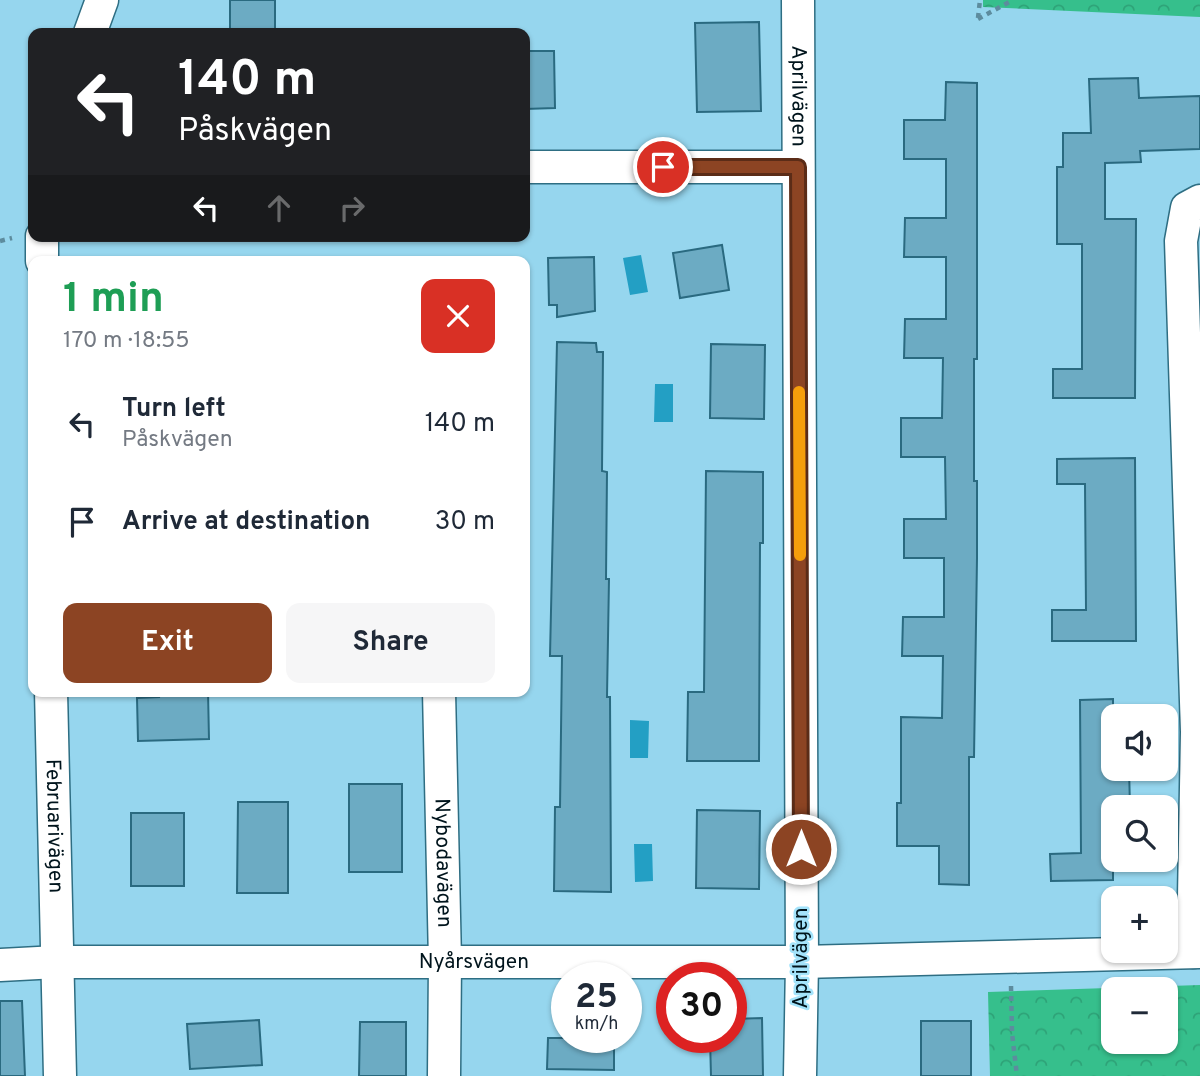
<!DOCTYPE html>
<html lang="en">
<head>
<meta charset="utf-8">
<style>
	body { margin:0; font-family:Overpass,sans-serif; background:#f6f6f7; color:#1f2937; height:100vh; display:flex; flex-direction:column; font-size:26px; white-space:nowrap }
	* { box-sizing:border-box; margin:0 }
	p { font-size:23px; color:#747a83 }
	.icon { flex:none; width:38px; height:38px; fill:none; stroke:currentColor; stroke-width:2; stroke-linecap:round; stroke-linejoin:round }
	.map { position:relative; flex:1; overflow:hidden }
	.side { position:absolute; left:28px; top:256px; width:502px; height:441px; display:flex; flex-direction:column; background:#fff; border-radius:14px; box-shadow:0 2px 5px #0004 }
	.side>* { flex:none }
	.banner { position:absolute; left:28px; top:28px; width:502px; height:214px; border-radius:14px; box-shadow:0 2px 5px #0004; background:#202124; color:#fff; overflow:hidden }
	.tools { position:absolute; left:1101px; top:704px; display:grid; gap:14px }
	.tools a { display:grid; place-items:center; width:77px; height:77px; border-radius:14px; background:#fff; box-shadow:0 2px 5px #0004; font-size:35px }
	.speed { position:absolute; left:551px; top:962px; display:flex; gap:14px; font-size:35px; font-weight:700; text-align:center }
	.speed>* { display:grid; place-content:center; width:91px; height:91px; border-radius:50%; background:#fff; box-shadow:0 2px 5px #0004; line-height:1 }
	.speed small { font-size:18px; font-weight:400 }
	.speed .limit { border:10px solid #d22; background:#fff; color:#111 }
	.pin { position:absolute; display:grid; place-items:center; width:60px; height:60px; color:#fff; margin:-30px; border:4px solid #fff; border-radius:50%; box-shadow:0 2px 7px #0007 }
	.me { position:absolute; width:77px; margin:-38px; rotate:0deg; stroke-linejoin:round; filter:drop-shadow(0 0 5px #0008) }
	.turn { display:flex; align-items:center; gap:24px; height:147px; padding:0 35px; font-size:32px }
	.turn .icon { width:91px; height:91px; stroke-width:2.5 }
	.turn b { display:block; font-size:49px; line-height:60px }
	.lanes { display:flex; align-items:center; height:66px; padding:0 35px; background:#0003; justify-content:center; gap:35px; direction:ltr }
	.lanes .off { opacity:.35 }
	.round { display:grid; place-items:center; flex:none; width:74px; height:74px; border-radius:14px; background:#f6f6f7 }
	.head { display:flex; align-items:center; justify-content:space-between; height:119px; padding:0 35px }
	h1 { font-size:42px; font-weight:700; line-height:52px; color:#1e9e55 }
	.cta { display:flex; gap:14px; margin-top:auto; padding:14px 35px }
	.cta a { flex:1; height:80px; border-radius:14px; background:#8c4423; color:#fff; font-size:28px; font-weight:700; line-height:80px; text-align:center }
	.cta a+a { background:#f6f6f7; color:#1f2937 }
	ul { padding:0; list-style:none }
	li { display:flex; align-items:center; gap:21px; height:98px; padding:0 35px }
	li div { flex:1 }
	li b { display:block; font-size:26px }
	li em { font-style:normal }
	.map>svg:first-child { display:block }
</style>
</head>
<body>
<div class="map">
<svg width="1200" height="1076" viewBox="0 0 1200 1076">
	<defs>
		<pattern id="forest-crowns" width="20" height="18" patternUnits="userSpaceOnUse" patternTransform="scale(1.75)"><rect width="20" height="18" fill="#36bf8c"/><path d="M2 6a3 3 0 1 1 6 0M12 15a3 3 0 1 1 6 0" fill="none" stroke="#2ea378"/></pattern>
	</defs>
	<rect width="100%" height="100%" fill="#96d6ee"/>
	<path fill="url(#forest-crowns)" fill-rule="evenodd" d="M 983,0 L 1200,0 L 1200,17 L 983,7 Z
		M 1200,985 L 1200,1076 L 990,1076 L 988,992 ZM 1113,989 L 1166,989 L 1166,1041 L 1113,1041 Z"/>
	<path fill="#239fc4" d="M 641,255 L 648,292 L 630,295 L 623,258 Z
		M 655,384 L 673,384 L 673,422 L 654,422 Z
		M 630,720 L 649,721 L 648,758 L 630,758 Z
		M 634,844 L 652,844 L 653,881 L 635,882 Z"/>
	<path fill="#6cabc3" stroke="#2a6a80" stroke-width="2" d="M 230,0 L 275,0 L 275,33 L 230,33 Z
		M 759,22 L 761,111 L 697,112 L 695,23 Z
		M 527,51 L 554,51 L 555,108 L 525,109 Z
		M 1138,78 L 1139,98 L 1200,96 L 1200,149 L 1140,151 L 1141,162 L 1105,163 L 1105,219 L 1136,219 L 1135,398 L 1053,398 L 1053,369 L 1082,369 L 1082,244 L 1057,244 L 1057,167 L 1063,167 L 1063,133 L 1091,133 L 1089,79 Z
		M 946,82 L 977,83 L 977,359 L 974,359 L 974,481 L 977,481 L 977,558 L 974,757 L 969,757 L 969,885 L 939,884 L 939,846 L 897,846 L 897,803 L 901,803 L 901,717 L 942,718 L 943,656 L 902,656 L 903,617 L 944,617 L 944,558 L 904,558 L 904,519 L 946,519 L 945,457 L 901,457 L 901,418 L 942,418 L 943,358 L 904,358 L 905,319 L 946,319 L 946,257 L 904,257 L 905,218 L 946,218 L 946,159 L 904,159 L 904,120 L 945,120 Z
		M 722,245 L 729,290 L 680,298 L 673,253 Z
		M 594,257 L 595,311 L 557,317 L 557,305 L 549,305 L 548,258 Z
		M 557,342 L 596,343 L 597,352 L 603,352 L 602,471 L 607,472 L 606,579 L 609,579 L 607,697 L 610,697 L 611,892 L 554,891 L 555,807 L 560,807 L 562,656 L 550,656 Z
		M 711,344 L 765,345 L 764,419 L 710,418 Z
		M 1135,458 L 1136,641 L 1052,641 L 1052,610 L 1086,610 L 1085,484 L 1057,484 L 1057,459 Z
		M 706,471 L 763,472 L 763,543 L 760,543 L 759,761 L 687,761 L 688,692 L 704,692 Z
		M 158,691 L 208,691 L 209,739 L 138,741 L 137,698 L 159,697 Z
		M 1113,699 L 1113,768 L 1129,768 L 1130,807 L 1113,807 L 1113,880 L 1051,881 L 1050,854 L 1081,853 L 1080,700 Z
		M 349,784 L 402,784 L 402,872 L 349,872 Z
		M 238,802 L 288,802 L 288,893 L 237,893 Z
		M 697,810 L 760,811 L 759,889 L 696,888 Z
		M 131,813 L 184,813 L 184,886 L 131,886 Z
		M 0,1001 L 22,1001 L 25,1076 L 0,1076 Z
		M 762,1018 L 763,1076 L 711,1076 L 710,1038 L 732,1038 L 732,1019 Z
		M 259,1020 L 262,1065 L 190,1069 L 187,1024 Z
		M 921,1021 L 971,1021 L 971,1076 L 921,1076 Z
		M 360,1022 L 406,1022 L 406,1076 L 359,1076 Z
		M 548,1038 L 614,1038 L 614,1070 L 547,1069 Z"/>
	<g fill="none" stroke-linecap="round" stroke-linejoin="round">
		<g stroke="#2e6e83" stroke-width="35">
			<g id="minor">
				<path id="s1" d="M 798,0 L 802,962 L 800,1076"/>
				<path d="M 90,33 L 102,0"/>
				<path d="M 525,167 L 798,167"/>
				<path d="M 42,236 L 42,261"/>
				<path id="s2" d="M 51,691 L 60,1076"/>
				<path id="s3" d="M 439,691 L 445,961 L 444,1076"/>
				<path d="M 1193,952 L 1197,732 L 1181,241 L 1187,208 L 1200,201"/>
				<path id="s4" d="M 0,965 L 57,962 L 802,962 L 1200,952"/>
			</g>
		</g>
		<path stroke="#5d8c9e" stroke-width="4.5" stroke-dasharray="5 5" stroke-linecap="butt" d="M 978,18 L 980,0
			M 978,19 L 1013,0
			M 0,241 L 12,238
			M 1011,986 L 1012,1033 L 1017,1076"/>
		<use href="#minor" stroke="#fff" stroke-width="32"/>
	</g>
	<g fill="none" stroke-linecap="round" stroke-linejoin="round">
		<g stroke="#5b2c17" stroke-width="18">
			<path id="route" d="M 663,167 L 798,167 L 801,849"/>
		</g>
		<use href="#route" stroke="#8c4423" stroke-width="12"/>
		<path stroke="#f59e0b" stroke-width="12" d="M 799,392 L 800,555"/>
	</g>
	<g text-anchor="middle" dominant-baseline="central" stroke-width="5" stroke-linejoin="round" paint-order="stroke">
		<g font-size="21" fill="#00141c" stroke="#a3e3fb">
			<text stroke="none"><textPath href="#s1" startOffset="96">Aprilvägen</textPath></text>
			<text stroke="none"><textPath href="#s2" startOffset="135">Februarivägen</textPath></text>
			<text stroke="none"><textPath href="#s3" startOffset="172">Nybodavägen</textPath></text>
			<text transform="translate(801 958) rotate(-90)">Aprilvägen</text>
			<text stroke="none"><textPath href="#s4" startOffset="474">Nyårsvägen</textPath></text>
		</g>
	</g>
</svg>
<div class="tools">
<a><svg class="icon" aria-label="sound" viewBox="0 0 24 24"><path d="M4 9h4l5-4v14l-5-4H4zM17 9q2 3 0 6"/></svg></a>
<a><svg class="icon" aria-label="search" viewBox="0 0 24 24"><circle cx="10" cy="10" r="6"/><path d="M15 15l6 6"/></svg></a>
<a>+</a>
<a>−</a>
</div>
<div class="speed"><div>25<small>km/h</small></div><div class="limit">30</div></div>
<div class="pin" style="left:663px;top:167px;background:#d93025"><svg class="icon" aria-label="arrive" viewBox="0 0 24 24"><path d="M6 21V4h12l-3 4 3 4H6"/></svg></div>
<svg class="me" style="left:801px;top:849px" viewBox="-20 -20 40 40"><circle r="17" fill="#8c4423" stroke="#fff" stroke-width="3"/><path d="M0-11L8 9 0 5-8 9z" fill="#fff"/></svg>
<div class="banner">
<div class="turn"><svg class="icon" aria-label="left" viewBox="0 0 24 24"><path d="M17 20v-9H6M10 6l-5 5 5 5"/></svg><div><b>140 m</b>Påskvägen</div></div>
<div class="lanes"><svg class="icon" aria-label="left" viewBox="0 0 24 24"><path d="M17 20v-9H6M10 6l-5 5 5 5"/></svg><svg class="icon off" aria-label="ahead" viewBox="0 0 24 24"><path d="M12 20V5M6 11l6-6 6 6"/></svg><svg class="icon off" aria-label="right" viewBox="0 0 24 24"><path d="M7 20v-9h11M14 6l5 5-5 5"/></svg></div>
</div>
<section class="side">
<div class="head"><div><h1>1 min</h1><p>170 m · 18:55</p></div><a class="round" style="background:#d93025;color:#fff"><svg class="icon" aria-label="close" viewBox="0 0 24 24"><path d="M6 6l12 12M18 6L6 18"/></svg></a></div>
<ul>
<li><svg class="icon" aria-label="left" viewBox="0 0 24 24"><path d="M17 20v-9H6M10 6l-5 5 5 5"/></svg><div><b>Turn left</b><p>Påskvägen</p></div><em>140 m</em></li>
<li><svg class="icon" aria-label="arrive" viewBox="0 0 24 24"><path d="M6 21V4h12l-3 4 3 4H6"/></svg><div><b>Arrive at destination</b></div><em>30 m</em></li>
</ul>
<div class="cta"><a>Exit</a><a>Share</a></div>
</section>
</div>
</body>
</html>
